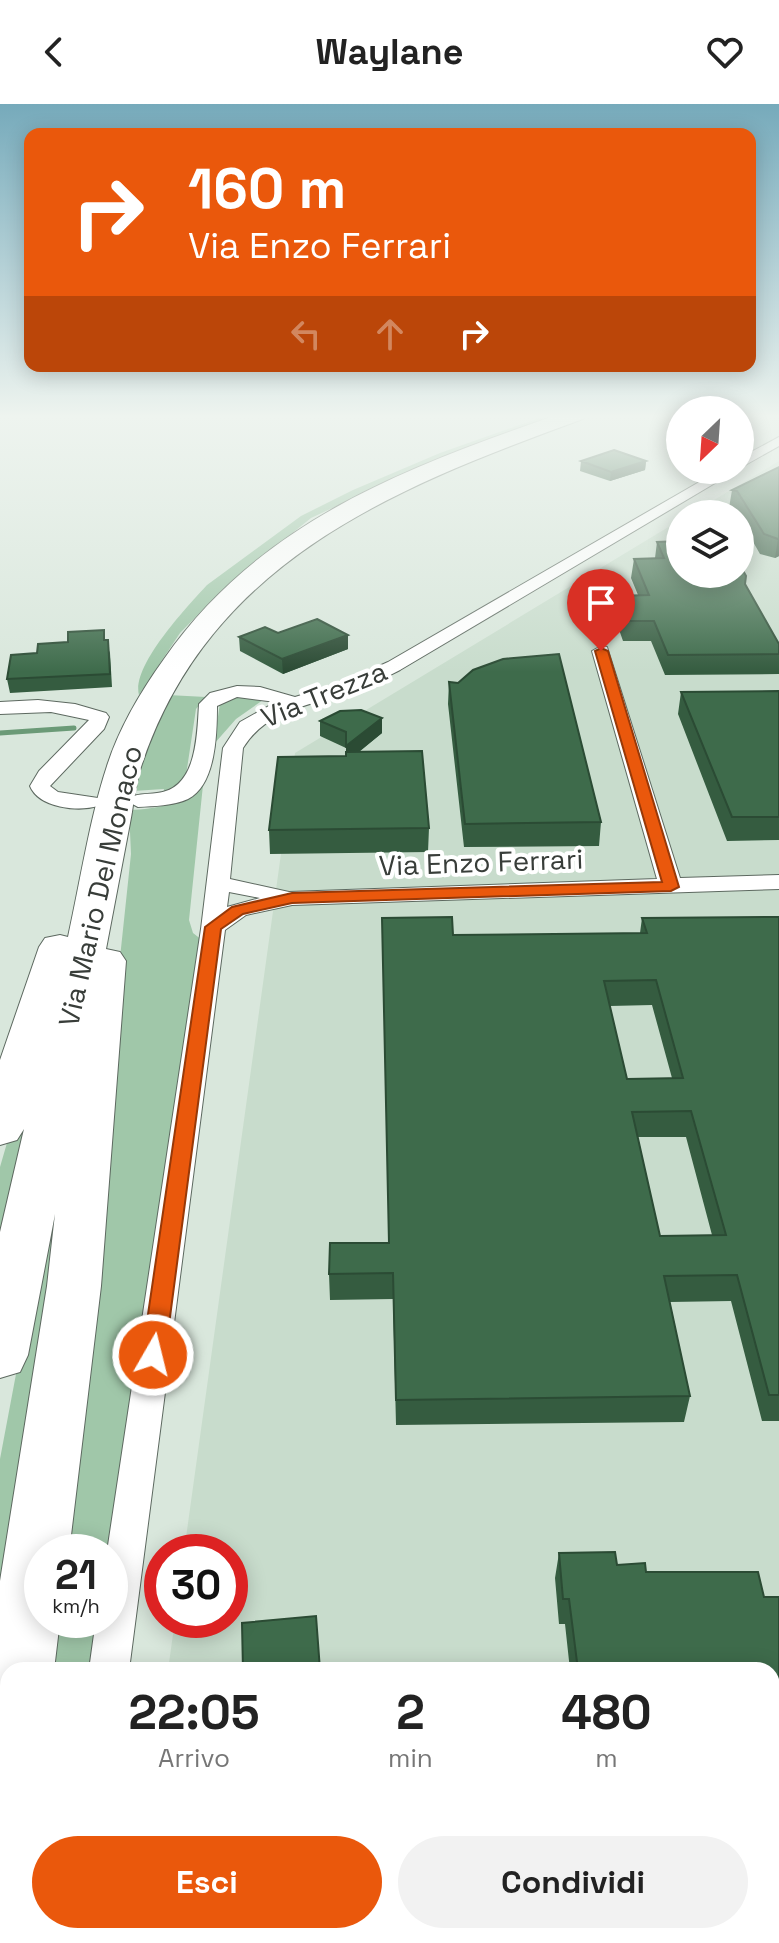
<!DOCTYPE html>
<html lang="it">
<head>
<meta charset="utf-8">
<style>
	body { margin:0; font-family:"Space Grotesk",sans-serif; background:#f2f2f2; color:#222; height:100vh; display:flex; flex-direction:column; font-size:30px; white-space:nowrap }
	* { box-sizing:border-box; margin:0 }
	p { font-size:26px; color:#767676 }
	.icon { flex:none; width:44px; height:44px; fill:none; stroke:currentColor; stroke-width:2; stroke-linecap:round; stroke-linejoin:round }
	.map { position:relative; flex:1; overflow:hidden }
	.details { position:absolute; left:0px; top:1558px; width:780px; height:282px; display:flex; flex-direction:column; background:#fff; border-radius:24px 24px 0 0; box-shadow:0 4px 20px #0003 }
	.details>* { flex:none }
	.hud { position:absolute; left:24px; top:24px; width:732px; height:244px; border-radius:16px; box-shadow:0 4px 20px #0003; background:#ea580c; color:#fff; overflow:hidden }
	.needle { width:52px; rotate:205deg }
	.tools { position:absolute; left:666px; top:292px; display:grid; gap:16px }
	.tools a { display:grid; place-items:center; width:88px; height:88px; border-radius:50%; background:#fff; box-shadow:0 4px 20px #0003; font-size:40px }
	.speed { position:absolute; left:24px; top:1430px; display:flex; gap:16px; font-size:40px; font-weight:700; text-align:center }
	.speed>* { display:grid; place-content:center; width:104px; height:104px; border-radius:50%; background:#fff; box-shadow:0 4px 20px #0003; line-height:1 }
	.speed small { font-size:20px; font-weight:400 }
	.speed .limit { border:12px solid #d22; background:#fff; color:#111 }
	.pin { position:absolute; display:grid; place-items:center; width:68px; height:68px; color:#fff; margin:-82px -34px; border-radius:50% 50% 50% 0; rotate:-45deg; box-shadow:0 0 8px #0007 }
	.pin .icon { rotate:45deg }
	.me { position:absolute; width:88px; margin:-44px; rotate:8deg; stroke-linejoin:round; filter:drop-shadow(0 0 6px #0008) }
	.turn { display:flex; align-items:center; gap:28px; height:168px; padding:0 32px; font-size:36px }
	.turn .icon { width:104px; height:104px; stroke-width:2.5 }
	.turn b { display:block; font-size:56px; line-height:68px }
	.lanes { display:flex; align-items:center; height:76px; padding:0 32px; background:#0003; justify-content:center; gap:40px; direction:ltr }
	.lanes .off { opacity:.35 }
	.eta { display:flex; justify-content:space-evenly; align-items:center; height:136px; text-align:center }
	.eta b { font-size:48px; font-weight:700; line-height:56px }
	.cta { display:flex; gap:16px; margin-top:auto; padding:16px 32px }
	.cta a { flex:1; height:92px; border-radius:48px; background:#ea580c; color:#fff; font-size:32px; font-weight:700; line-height:92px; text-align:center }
	.cta a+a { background:#f2f2f2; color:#222 }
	header { display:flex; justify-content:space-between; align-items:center; height:104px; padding:0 32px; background:#fff; font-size:36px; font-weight:700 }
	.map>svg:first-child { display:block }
</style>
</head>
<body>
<header><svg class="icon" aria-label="back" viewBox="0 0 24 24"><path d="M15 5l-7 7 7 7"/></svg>Waylane<svg class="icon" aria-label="heart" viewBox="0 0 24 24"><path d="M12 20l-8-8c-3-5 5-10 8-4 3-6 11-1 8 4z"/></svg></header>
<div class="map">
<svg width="779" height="1839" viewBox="0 0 779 1839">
	<rect width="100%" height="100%" fill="#d9e7dc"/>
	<path fill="#c8dccc" d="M 779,357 L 779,1839 L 130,1839 L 131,1832 L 772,1832 L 772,1566 L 168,1566 L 175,1516 L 230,1516 L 230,1448 L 184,1448 L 295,649 L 680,416 L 680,470 L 740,470 L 740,410 L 691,410 Z"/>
	<path fill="#a0c7a9" d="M 548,311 L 564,311 L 422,362 L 311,414 L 222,486 L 180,529 L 139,591 C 131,562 187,503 207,481 L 301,412 L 353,386 L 440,349 Z
		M 168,591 L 206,593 L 196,605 L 185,678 L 163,693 L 164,685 L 133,687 L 138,660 Z
		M 240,591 L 263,596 L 236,615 L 214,640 L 220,599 Z
		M 203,681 L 189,816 L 193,829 L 202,836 L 110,1448 L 57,1448 L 131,750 L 129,706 C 159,705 180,700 203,681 Z
		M 84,942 L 0,1590 L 0,1355 L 36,1164 Z
		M 42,943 L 0,1144 L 0,1063 L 18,1001 Z
		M 48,1516 L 105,1516 L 98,1566 L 40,1566 Z
		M 8,1742 L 8,1832 L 58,1832 L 57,1839 L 0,1839 L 0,1784 Z"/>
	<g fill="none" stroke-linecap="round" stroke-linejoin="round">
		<path stroke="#6b9a77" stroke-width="5" d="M 0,629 L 74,624"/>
		<g stroke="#5d6960" stroke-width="2">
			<path id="street" d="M 779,333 L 779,342 L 740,364 L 740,354 Z
				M 720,366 L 737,366 L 400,566 C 386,573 371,581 355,587 C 313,601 268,604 243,644 L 230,775 L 289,788 L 657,775 L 592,547 L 601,542 L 607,543 L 680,774 L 779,771 L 779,785 L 292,801 L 246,811 L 225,826 L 129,1566 L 89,1566 L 96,1516 L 110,1516 L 110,1448 L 107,1448 L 201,825 L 223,644 L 240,618 L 276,598 L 237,593 L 217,602 C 217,629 216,681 188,695 C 173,702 154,702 138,703 L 127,697 C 135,688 146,691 157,689 C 197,685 197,632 199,600 L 210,589 L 237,582 L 260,583 L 295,593 L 344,578 L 388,558 ZM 229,788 L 260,794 L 227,803 Z
				M 38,596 L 75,600 L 106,609 L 109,613 L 104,625 L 50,682 L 58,688 L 98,694 L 102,698 L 98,702 C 78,708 39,704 30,682 L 39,667 L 89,616 L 51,608 L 0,610 L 0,598 Z
				M 49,1832 L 95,1832 L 94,1839 L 48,1839 Z"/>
		</g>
		<g stroke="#5d6960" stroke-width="2">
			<path id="highway" d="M 557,311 L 586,311 L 583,315 C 397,383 211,455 142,660 C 135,678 134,700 130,719 C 122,761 114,803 106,845 L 120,848 L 126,857 L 101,1182 L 69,1448 L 42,1448 L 42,1516 L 60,1516 L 54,1566 L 8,1566 L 8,1595 L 0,1592 L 0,1477 L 47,1182 L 55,1110 L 28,1251 L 20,1268 L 0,1274 L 0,1128 L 24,1025 L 17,1036 L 0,1041 L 0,956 L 39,843 L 45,834 L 60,831 L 68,833 C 80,779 90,713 107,662 C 119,624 141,587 164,555 C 259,418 405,364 557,311 Z
				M 8,1597 L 8,1710 L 0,1713 L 0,1601 Z"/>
		</g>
		<use href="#street" fill="#fff" fill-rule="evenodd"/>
		<use href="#highway" fill="#fff" fill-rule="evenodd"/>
	</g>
	<path fill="#355c40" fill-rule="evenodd" d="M 581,357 L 646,357 L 645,366 L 610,377 L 580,367 Z
		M 779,363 L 779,452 L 775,454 L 760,450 L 740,415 L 740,410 L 737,410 L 735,405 L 729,404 L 732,386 Z
		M 657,438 L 745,480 L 779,540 L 779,570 L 665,571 L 651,537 L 623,537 L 614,511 L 616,492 L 638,491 L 631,474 L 634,455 L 655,454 Z
		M 278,529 L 348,545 L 283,570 L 240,547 L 239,533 Z
		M 105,536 L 110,549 L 112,583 L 10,589 L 7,575 Z
		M 449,578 L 601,718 L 599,742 L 464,743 L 448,600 Z
		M 779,587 L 779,736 L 727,737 L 678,610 L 681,588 Z
		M 320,617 L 382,629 L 359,648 L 429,724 L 428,748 L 270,750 L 269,726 L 346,652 L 346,644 L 320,632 Z
		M 779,813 L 779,1317 L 762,1317 L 731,1197 L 670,1198 L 690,1292 L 684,1318 L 396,1321 L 393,1195 L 330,1196 L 329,1170 L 388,1139 L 453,831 L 640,829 L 642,814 ZM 652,901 L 672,974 L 627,975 L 610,902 ZM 638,1033 L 686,1033 L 712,1131 L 660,1132 Z
		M 559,1449 L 764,1493 L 779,1493 L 779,1732 L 772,1732 L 772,1566 L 570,1566 L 565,1520 L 559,1520 L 555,1474 Z"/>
	<path fill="#2b4b34" d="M 646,357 L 645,366 L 610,377 L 611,368 Z
		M 779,434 L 779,452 L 775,454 L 778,435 Z
		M 348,531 L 348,545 L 283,570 L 282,555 Z
		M 382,614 L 382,629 L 346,658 L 346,642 Z"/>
	<path fill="#3e6b4b" stroke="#2b4b34" stroke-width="2" fill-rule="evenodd" d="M 614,346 L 646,357 L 611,368 L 581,357 Z
		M 779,363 L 779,434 L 778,435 L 764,430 L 737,387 L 732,386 Z
		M 680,437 L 680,470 L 740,470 L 740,461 L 746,472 L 745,480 L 779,540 L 779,550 L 668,551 L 654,517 L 625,517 L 616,492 L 649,491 L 634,455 L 664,454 L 657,438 Z
		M 317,515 L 348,531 L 282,555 L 239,533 L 265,523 L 278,529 Z
		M 104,526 L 104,536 L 108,536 L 110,570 L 7,575 L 11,551 L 37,549 L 38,540 L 68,538 L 68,528 Z
		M 559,550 L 601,718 L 465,720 L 449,578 L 458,579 L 473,566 L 503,555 Z
		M 779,587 L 779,713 L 732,713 L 681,588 Z
		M 361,606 L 382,614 L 346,642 L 346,628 L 320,617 L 340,607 Z
		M 422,647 L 429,724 L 269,726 L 278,653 L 346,652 L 346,648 Z
		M 452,813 L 453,831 L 647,829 L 642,814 L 779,813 L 779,1291 L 769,1291 L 737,1171 L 664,1172 L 690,1292 L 396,1296 L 393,1169 L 329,1170 L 330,1139 L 389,1139 L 382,814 ZM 656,876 L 683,974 L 627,975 L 604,877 ZM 691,1007 L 726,1131 L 660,1132 L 632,1008 Z
		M 615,1448 L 617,1461 L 645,1459 L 646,1468 L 758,1468 L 764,1493 L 779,1493 L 779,1710 L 772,1711 L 772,1566 L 578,1566 L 569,1495 L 563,1495 L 559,1449 Z
		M 316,1512 L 320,1566 L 243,1566 L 242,1519 Z
		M 772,1830 L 779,1830 L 779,1839 L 610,1839 L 609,1836 L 715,1832 L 772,1832 Z"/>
	<linearGradient id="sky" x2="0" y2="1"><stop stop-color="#76aabb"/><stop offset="0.55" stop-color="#eef4ef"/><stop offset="1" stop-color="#eef4ef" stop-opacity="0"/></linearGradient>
	<rect width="779" height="568" fill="url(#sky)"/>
	<path fill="#ea580c" stroke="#983908" stroke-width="2" d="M 601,544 L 608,547 L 679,783 L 671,787 L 292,799 L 243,810 L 221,825 L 165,1251 L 161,1258 L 153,1260 L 145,1258 L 142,1251 L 205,823 L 232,803 L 292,789 L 662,778 L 595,547 Z"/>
	<g text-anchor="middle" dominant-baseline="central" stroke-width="8" stroke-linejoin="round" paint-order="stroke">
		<g font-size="28" fill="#383d39" stroke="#fff">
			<text transform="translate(324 590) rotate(-22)">Via Trezza</text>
			<text transform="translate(481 758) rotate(-2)">Via Enzo Ferrari</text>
			<text transform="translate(100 782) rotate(-77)">Via Mario Del Monaco</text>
		</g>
	</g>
</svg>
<div class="tools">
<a><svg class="needle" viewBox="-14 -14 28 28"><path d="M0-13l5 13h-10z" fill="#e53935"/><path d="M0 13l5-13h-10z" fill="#767676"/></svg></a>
<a><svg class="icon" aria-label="layers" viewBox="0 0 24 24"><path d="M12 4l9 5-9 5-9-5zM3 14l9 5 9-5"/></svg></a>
</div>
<div class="speed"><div>21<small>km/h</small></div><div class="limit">30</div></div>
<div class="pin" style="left:601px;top:547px;background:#d93025"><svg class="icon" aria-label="arrive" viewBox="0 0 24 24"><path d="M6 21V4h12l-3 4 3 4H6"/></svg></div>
<svg class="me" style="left:153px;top:1251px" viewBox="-20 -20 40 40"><circle r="17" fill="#ea580c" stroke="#fff" stroke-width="3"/><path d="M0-11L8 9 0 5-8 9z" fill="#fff"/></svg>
<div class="hud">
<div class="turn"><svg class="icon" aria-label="right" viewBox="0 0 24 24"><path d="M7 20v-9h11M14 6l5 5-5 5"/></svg><div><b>160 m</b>Via Enzo Ferrari</div></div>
<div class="lanes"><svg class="icon off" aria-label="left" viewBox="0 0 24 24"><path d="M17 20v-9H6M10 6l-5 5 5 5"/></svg><svg class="icon off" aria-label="ahead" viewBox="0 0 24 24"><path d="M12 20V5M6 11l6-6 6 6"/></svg><svg class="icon" aria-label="right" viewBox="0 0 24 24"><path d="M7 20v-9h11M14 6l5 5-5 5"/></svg></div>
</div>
<section class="details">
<div class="eta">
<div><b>22:05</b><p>Arrivo</p></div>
<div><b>2</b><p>min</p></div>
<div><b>480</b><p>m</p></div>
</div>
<div class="cta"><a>Esci</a><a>Condividi</a></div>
</section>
</div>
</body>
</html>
